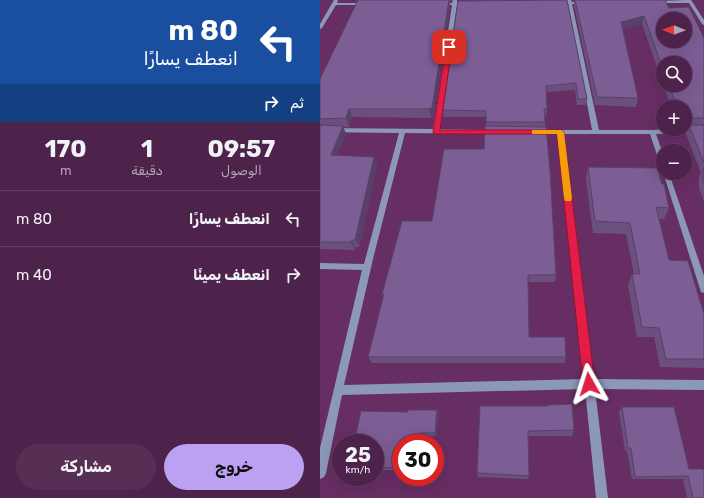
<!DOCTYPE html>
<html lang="ar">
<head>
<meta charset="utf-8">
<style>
	body { margin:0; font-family:Rubik,"Noto Naskh Arabic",sans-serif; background:#572f55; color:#f1f3f6; direction:rtl; height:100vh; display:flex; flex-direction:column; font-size:15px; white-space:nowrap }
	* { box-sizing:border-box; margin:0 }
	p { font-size:13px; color:#b3a4b5 }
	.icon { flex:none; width:22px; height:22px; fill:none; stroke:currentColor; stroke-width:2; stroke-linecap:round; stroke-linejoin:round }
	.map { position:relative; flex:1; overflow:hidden; direction:ltr }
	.sheet { display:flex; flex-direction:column; background:#4d224b; width:320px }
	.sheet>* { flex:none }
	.guide { background:#1a4fa0; color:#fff; overflow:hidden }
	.needle { width:26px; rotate:271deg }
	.fabs { position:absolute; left:336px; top:12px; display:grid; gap:8px }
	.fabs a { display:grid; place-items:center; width:36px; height:36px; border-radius:50%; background:#4d224b; box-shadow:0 4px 16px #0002,0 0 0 1px #643f63; font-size:20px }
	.speed { position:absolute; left:12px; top:434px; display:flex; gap:8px; font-size:20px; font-weight:700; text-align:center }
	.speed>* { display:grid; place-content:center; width:52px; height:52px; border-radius:50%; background:#4d224b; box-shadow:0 4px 16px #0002,0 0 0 1px #643f63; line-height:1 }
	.speed small { font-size:10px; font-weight:400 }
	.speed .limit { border:6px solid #d22; background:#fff; color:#111 }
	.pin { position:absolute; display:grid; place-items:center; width:34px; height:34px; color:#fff; margin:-17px; border-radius:8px; box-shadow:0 2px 6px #0006 }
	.me { position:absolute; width:44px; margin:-22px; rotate:354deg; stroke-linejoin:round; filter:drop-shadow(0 0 3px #0008) }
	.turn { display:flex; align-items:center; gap:14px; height:84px; padding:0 16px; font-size:18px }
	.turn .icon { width:52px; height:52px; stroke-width:2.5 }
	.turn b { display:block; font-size:28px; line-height:34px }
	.then { display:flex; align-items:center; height:38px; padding:0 16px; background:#0003; gap:8px; font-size:15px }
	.eta { display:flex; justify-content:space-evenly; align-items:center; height:68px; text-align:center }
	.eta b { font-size:24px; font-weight:700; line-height:28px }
	.action { display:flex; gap:8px; margin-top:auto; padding:8px 16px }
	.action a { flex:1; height:46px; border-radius:24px; background:#bca0f2; color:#111; font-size:16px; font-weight:700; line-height:46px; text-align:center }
	.action a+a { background:#572f55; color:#f1f3f6 }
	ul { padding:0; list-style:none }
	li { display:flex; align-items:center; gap:12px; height:56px; padding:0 16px; border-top:1px solid #643f63 }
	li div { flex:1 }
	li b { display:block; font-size:15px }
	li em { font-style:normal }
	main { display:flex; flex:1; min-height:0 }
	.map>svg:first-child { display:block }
</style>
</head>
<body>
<main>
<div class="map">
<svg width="384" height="498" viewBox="0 0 384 498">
	<rect width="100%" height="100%" fill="#672e64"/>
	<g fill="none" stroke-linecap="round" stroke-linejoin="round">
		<path fill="#8c98b8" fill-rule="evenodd" d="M 14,0 L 18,0 L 17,3 L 45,3 L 47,4 L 45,5 L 16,5 L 2,28 L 0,29 L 0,24 Z
			M 133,0 L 137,0 L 137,3 L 147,3 L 149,4 L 147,5 L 137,5 L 120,129 L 175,130 L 178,132 L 175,134 L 85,133 L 53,259 L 24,385 L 264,379 L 238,134 L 217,134 L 214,132 L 217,130 L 272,130 L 248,4 L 237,4 L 235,3 L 237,2 L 247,2 L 247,0 L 251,0 L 252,2 L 265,2 L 265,4 L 252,4 L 279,130 L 332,130 L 384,128 L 384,132 L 336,134 L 343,154 L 343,166 L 340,164 L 330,134 L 244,134 L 274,379 L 384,380 L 384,390 L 275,389 L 288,498 L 276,498 L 265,389 L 22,395 L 6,473 L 4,477 L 0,479 L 0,448 L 42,270 L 0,269 L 0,263 L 44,264 L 79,133 L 0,132 L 0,128 L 113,129 L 132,5 L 119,5 L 117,4 L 119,3 L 132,3 Z
			M 367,0 L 371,0 L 384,20 L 384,25 L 382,24 L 369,3 L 337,3 L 335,2 L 337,1 Z
			M 343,172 L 349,173 L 384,276 L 384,293 L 381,292 L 380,289 Z"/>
	</g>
	<path fill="#6b507f" d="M 38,0 L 133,0 L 130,1 L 130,6 L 113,116 L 111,118 L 32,117 L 29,127 L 23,127 L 26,134 L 17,155 L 57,165 L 39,247 L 35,247 L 35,250 L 0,249 L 0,79 Z
		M 213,0 L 267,99 L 266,105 L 257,105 L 255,90 L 226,92 L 227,109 L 226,116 L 225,116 L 225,127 L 236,275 L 235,282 L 208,282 L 209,337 L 246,357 L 245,363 L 52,363 L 48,357 L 63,297 L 62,294 L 164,149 L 166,126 L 166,117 L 123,117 L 122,110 Z
		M 254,0 L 345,0 L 349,8 L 384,38 L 384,202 L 379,188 L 379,177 L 381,173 L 366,134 L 369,127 L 365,127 L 365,107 L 351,107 L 343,85 L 365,85 L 343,63 L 343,84 L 322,24 L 303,29 L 318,98 L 316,107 L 275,105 L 254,5 Z
		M 268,167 L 342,184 L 349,208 L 344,219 L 339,219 L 349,260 L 384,314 L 384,368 L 340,367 L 334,337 L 317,337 L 308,285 L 312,274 L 314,274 L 306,234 L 273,233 L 266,179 Z
		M 228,405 L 254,430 L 252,436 L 208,436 L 209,476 L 208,479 L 158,477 L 157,473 L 227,406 Z
		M 302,407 L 369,469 L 384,498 L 367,498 L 363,479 L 312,479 L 307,451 L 305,451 L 299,412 Z
		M 117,410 L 119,414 L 116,436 L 102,436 L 81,443 L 81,470 L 55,470 L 55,443 L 88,412 Z"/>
	<path fill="#574168" d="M 129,0 L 130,6 L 113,116 L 111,118 L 109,109 Z
		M 324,16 L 322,24 L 299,30 L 301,22 Z
		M 29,109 L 32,117 L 29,127 L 26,118 Z
		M 23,126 L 26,134 L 14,163 L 11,155 Z
		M 54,157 L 57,165 L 39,247 L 35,240 Z
		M 32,240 L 35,247 L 35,250 L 31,242 Z
		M 117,410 L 119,414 L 116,436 L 115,433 Z
		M 100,433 L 102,436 L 101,443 L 98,443 Z"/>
	<path fill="#7c5d94" stroke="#574168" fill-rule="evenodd" d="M 38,0 L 129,0 L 112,108 L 109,109 L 29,109 L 26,118 L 0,119 L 0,79 Z
		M 247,0 L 267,99 L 258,99 L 256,83 L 226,86 L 227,109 L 224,109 L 225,122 L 166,122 L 166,111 L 122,110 L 138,1 Z
		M 255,0 L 345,0 L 349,8 L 369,7 L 384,38 L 384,118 L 366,118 L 365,116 L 365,107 L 361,107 L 357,99 L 354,99 L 349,85 L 365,85 L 365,63 L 343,63 L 343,69 L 324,16 L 301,22 L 318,98 L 277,97 ZM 343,19 L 365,19 L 365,41 L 343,41 Z
		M 0,125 L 23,126 L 11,155 L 54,157 L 35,240 L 32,240 L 31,242 L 0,242 Z
		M 369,125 L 384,125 L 384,163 Z
		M 165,126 L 226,127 L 230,170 L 236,275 L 208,275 L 209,337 L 245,337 L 246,357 L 48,357 L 64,294 L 62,294 L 82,221 L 112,221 L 124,149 L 164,149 Z
		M 268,167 L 337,168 L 342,184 L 344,184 L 349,208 L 336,207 L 349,260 L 368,261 L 384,314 L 384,359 L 346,359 L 339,328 L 322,327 L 312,274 L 320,274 L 310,223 L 275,221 Z
		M 383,168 L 384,168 L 384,183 L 383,180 Z
		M 252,404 L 254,430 L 208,431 L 209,476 L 157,473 L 160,406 L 228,406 L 228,405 Z
		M 302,407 L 354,407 L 369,469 L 384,469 L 384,498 L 373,498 L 368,476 L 315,477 L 311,448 L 308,448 Z
		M 88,410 L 117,410 L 115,433 L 100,433 L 98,443 L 81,443 L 81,468 L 55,467 L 55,443 L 34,443 L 41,411 L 88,412 Z"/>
	<path fill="#e11d48" stroke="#92132f" d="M 129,45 L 132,47 L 120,130 L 241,130 L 244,132 L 275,384 L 273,388 L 269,389 L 265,388 L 263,384 L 237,134 L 114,134 L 113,132 L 126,47 Z"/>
	<path fill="#f59e0b" d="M 212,130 L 241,130 L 244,132 L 252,198 L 251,201 L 245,201 L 244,198 L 237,134 L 212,134 Z"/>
</svg>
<div class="fabs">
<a><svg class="needle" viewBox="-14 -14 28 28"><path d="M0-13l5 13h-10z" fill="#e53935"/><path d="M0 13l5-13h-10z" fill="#b3a4b5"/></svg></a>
<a><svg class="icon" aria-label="search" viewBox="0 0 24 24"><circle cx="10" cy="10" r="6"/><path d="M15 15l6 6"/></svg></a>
<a>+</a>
<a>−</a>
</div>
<div class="speed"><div>25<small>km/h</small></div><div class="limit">30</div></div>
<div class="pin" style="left:129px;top:47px;background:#d93025"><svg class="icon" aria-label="arrive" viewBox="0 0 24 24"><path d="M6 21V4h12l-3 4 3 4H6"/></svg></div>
<svg class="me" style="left:269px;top:384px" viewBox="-20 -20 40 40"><path d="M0-17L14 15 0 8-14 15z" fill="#e11d48" stroke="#fff" stroke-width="4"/></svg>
</div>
<section class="sheet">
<div class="guide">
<div class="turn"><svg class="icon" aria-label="left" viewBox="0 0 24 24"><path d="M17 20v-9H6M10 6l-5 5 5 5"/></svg><div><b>80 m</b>انعطف يسارًا</div></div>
<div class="then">ثم<svg class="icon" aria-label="right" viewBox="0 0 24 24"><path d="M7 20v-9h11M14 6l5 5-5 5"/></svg></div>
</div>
<div class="eta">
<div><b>09:57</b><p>الوصول</p></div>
<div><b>1</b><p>دقيقة</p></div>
<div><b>170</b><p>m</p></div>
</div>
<ul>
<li><svg class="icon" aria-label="left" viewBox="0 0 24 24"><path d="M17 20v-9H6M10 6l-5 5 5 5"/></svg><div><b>انعطف يسارًا</b></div><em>80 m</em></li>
<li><svg class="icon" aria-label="right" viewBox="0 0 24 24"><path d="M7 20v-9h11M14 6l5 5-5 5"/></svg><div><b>انعطف يمينًا</b></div><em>40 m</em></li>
</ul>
<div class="action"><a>خروج</a><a>مشاركة</a></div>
</section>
</main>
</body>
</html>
